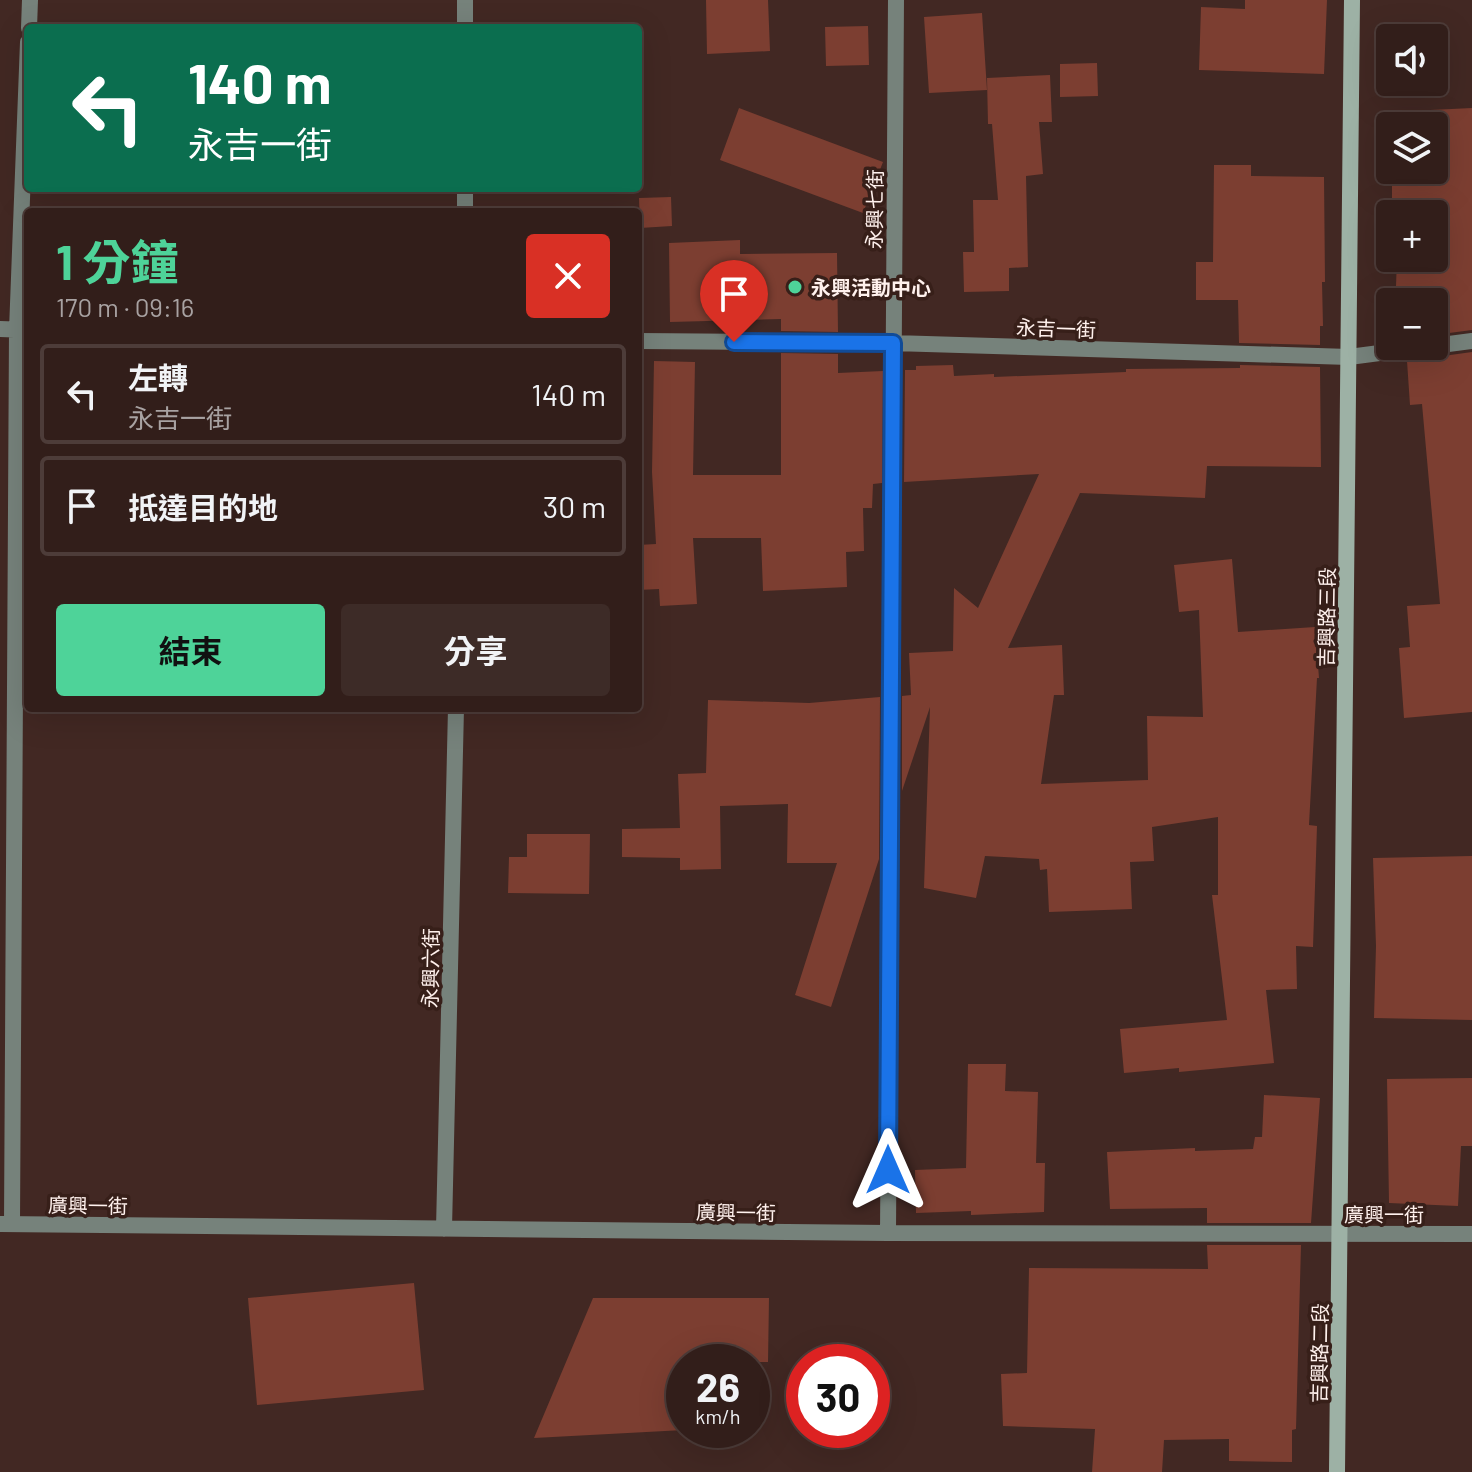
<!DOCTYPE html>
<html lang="zh-TW">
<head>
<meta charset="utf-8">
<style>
	body { margin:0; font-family:Barlow,"Noto Sans TC",sans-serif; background:#3d2b27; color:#f1f3f6; height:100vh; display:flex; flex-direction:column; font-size:30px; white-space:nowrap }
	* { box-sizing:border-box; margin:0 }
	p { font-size:26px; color:#a8a2a2 }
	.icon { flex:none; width:44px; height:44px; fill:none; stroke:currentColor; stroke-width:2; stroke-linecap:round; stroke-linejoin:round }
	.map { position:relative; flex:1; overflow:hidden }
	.sheet { position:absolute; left:24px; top:208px; width:618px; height:504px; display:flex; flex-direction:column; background:#321e1a; border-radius:8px; box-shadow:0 8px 32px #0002,0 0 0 2px #4d3c39 }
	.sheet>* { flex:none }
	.banner { position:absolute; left:24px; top:24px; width:618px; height:168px; border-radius:8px; box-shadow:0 8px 32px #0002,0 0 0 2px #4d3c39; background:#0b6e4f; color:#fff; overflow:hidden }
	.controls { position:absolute; left:1376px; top:24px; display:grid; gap:16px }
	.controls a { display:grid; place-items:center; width:72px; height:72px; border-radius:8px; background:#321e1a; box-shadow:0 8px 32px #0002,0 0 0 2px #4d3c39; font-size:40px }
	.speed { position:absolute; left:666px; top:1344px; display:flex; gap:16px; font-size:40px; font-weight:700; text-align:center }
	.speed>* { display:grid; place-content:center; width:104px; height:104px; border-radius:50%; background:#321e1a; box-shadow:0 8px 32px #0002,0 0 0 2px #4d3c39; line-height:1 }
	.speed small { font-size:20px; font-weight:400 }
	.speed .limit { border:12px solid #d22; background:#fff; color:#111 }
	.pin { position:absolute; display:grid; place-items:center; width:68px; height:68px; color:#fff; margin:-82px -34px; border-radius:50% 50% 50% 0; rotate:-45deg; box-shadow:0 0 8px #0007 }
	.pin .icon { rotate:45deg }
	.me { position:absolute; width:88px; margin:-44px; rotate:0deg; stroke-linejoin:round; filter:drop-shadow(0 0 6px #0008) }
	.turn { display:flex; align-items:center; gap:28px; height:168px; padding:0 32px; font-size:36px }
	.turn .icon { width:104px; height:104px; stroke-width:2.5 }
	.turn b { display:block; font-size:56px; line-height:68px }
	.round { display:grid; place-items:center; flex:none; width:84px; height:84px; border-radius:8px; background:#3d2b27 }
	.overview { display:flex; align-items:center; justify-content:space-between; height:136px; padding:0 32px }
	h1 { font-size:48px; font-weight:700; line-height:60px; color:#4ed399 }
	.primary-button { display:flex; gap:16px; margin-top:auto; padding:16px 32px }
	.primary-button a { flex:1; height:92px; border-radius:8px; background:#4ed399; color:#111; font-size:32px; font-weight:700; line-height:92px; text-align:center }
	.primary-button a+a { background:#3d2b27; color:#f1f3f6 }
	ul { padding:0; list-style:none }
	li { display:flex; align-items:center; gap:24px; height:100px; margin:0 16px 12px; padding:0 16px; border:4px solid #4d3c39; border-radius:8px }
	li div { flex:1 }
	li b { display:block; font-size:30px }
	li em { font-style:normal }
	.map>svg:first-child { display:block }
</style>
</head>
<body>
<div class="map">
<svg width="1472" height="1472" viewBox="0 0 1472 1472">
	<rect width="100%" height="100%" fill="#422823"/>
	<path fill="#7c3e31" d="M 706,0 L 768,0 L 770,51 L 707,54 Z
		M 1245,0 L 1327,0 L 1324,74 L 1199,70 L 1201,7 L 1245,9 Z
		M 982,13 L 987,90 L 929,93 L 924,17 Z
		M 868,26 L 869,65 L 826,66 L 825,27 Z
		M 1097,63 L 1098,96 L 1060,97 L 1060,64 Z
		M 1050,75 L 1052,122 L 1039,122 L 1043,174 L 1026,176 L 1028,267 L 1009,268 L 1009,291 L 964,292 L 963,252 L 974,252 L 973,200 L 998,200 L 992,124 L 988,124 L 987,78 Z
		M 739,108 L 883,162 L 863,213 L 720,160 Z
		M 1472,108 L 1472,330 L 1434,335 L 1434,302 L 1392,302 L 1392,287 L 1396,286 L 1397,258 L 1434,258 L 1434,214 L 1392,214 L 1392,170 L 1434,170 L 1434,126 L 1390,126 L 1389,112 Z
		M 1214,165 L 1251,165 L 1251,176 L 1324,177 L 1325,282 L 1322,282 L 1323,326 L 1320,326 L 1320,345 L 1239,343 L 1238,300 L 1196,300 L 1196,262 L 1213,262 Z
		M 671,197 L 672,226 L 640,228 L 639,198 Z
		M 740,240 L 740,254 L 837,253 L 838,332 L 781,331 L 781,319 L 670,322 L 669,243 Z
		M 1472,352 L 1472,712 L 1404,718 L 1399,648 L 1410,647 L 1407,606 L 1440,604 L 1422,404 L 1410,405 L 1407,361 Z
		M 781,353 L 838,354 L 838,373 L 883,371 L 882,483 L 873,484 L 872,508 L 863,508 L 864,551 L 846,552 L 847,587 L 763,591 L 761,538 L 693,538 L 697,604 L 660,606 L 659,589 L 638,590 L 638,545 L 656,544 L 652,472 L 654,361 L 695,362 L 693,475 L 781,475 Z
		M 953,365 L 954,376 L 994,374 L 994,377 L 1126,372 L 1126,369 L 1240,368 L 1240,365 L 1320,367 L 1321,467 L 1207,466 L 1205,498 L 1080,493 L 1008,648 L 1062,645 L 1064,695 L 1054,695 L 1041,784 L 1148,780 L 1147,716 L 1203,717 L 1199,610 L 1179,612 L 1174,565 L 1232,559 L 1238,632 L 1315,627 L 1319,678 L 1317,678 L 1309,825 L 1317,826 L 1313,947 L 1296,946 L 1297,989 L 1266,990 L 1274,1063 L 1179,1072 L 1179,1068 L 1124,1073 L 1120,1029 L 1227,1020 L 1212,895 L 1218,895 L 1218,817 L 1152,827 L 1154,861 L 1130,862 L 1132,909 L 1049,912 L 1047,869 L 1040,870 L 1039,859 L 985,856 L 976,898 L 924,888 L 930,707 L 902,791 L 902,696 L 911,695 L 909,653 L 953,651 L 954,588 L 978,608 L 1039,474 L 904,482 L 905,370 L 916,370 L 916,366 Z
		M 880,697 L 879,859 L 831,1007 L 795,995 L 837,863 L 787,863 L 788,804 L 720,806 L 721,869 L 680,870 L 680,858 L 622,857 L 622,829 L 680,828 L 678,774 L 706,773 L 708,700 L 809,703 Z
		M 527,834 L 590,834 L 589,894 L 508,893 L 509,857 L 527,857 Z
		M 1472,856 L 1472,1020 L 1374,1018 L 1376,946 L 1373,858 Z
		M 968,1064 L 1006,1064 L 1005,1091 L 1038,1092 L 1036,1163 L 1045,1163 L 1044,1212 L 971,1215 L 971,1211 L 916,1213 L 915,1170 L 966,1168 Z
		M 1472,1078 L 1472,1146 L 1461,1146 L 1458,1206 L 1389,1203 L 1387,1079 Z
		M 1264,1095 L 1320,1098 L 1311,1223 L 1207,1223 L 1207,1208 L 1110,1209 L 1107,1152 L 1195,1148 L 1195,1151 L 1253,1149 L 1255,1137 L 1262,1137 Z
		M 1207,1245 L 1301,1245 L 1296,1429 L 1292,1430 L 1292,1462 L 1229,1461 L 1229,1439 L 1164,1440 L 1162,1472 L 1092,1472 L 1095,1429 L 1003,1426 L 1001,1374 L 1027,1373 L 1029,1268 L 1208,1269 Z
		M 414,1283 L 424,1390 L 257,1405 L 248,1298 Z
		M 593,1298 L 769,1298 L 768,1362 L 684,1362 L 684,1430 L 534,1438 Z"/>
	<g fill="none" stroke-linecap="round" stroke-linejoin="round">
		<path stroke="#76827b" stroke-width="16" d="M 29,28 L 30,0
			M 465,28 L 465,0
			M 465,212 L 465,188
			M 0,329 L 28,330
			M 638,341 L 893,343 L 1349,357 L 1472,341
			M 0,1224 L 888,1233 L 1472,1234
			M 12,1224 L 17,330 L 28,42
			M 444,1229 L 456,708
			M 888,1233 L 896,0"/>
		<path stroke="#9db1a5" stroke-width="16" d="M 1337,1472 L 1352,0"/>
	</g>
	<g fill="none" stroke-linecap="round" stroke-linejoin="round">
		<g stroke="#114b97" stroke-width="20">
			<path id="route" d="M 734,342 L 893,343 L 888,1170"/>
		</g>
		<use href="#route" stroke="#1a73e8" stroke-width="14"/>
	</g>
	<circle fill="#4ed399" stroke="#371f19" stroke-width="3" cx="795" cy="287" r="8"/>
	<g text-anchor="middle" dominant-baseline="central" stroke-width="7" stroke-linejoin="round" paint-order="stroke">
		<g font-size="20" fill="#fff1ed" stroke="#371f19">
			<text transform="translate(874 209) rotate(-89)">永興七街</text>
			<text transform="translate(1056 328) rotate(2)">永吉一街</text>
			<text transform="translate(1326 617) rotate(-89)">吉興路三段</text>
			<text transform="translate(430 968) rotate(-89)">永興六街</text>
			<text transform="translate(88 1205) rotate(1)">廣興一街</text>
			<text transform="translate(736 1212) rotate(1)">廣興一街</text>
			<text x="1384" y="1214">廣興一街</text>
			<text transform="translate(1319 1353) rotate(-89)">吉興路二段</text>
		</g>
		<g font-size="20" font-weight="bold" fill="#fff1ed" stroke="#371f19" text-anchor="start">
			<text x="811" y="287">永興活動中心</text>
		</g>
	</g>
</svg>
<div class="controls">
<a><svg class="icon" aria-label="sound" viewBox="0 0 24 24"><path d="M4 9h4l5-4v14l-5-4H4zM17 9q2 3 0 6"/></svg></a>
<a><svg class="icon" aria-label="layers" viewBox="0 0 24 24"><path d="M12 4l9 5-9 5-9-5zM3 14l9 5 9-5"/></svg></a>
<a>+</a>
<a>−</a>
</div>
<div class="speed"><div>26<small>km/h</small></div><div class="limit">30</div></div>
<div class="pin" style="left:734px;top:342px;background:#d93025"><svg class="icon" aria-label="arrive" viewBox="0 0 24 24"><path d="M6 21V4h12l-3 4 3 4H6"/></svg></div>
<svg class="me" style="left:888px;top:1170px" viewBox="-20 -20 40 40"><path d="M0-17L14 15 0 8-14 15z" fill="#1a73e8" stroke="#fff" stroke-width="4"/></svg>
<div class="banner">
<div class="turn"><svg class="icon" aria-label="left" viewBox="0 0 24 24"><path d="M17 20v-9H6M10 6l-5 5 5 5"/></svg><div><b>140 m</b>永吉一街</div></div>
</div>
<section class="sheet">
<div class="overview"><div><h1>1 分鐘</h1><p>170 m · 09:16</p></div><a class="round" style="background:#d93025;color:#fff"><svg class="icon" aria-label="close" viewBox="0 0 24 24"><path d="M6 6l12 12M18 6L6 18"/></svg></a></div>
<ul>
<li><svg class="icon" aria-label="left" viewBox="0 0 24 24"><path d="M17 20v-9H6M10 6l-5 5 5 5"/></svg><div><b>左轉</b><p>永吉一街</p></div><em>140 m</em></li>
<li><svg class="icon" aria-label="arrive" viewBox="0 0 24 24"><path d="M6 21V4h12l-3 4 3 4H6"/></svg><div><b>抵達目的地</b></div><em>30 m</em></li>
</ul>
<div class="primary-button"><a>結束</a><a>分享</a></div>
</section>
</div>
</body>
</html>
